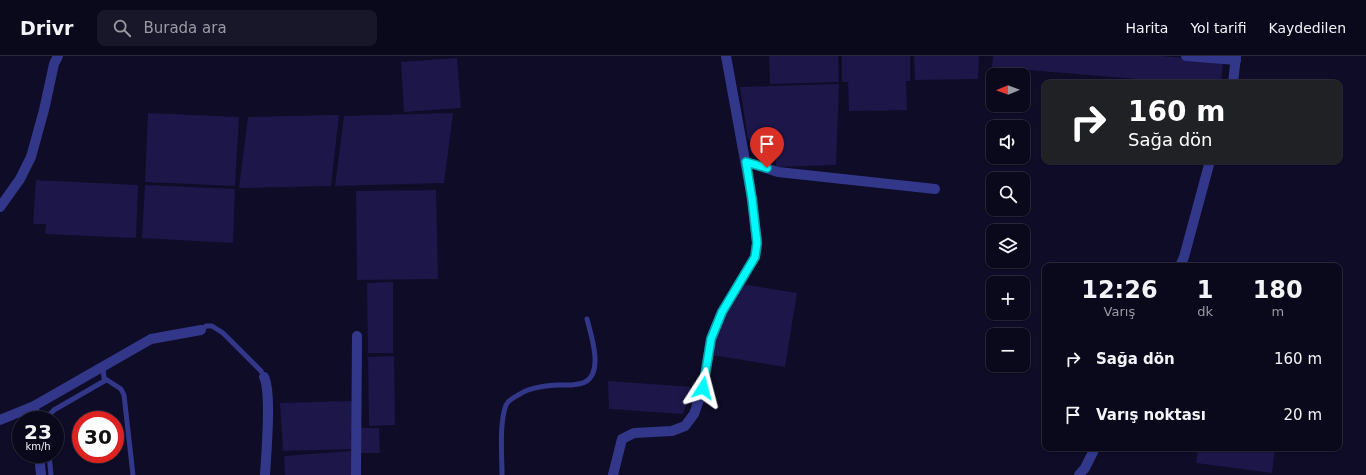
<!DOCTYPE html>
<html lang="tr">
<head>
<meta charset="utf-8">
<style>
	body { margin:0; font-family:"DejaVu Sans",sans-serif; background:#181729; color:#f1f3f6; height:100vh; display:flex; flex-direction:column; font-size:15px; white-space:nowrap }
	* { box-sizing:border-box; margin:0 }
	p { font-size:13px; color:#999aa3 }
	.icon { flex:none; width:22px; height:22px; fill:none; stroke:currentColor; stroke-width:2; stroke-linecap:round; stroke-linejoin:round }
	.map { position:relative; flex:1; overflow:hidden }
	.panel { position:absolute; left:1042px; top:207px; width:300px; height:188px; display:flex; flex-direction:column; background:#0a091c; border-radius:8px; box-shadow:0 1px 3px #0004,0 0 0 1px #2a2a3b }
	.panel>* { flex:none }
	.guide { position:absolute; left:1042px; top:24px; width:300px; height:84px; border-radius:8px; box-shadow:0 1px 3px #0004,0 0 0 1px #2a2a3b; background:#202124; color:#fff; overflow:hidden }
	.needle { width:26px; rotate:269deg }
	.buttons { position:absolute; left:986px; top:12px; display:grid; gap:8px }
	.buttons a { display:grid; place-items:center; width:44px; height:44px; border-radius:8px; background:#0a091c; box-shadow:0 1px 3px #0004,0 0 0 1px #2a2a3b; font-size:20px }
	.speed { position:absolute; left:12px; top:355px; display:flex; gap:8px; font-size:20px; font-weight:700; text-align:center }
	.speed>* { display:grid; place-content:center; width:52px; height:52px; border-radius:50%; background:#0a091c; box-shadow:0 1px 3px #0004,0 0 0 1px #2a2a3b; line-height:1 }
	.speed small { font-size:10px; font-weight:400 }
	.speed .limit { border:6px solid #d22; background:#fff; color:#111 }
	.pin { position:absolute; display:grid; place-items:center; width:34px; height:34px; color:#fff; margin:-41px -17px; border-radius:50% 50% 50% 0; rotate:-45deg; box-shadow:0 0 4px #0007 }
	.pin .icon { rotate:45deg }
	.me { position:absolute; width:44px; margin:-22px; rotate:9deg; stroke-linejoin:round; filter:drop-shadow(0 0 3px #0008) }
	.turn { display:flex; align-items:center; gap:14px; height:84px; padding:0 20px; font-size:18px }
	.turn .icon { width:52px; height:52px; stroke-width:2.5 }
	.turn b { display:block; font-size:28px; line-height:34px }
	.eta { display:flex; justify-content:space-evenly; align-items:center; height:68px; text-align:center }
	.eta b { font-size:24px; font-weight:700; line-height:28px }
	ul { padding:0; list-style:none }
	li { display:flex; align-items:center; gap:12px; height:56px; padding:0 20px }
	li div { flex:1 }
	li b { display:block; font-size:15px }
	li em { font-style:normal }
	header { display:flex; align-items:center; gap:24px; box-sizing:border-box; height:56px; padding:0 20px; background:#0a091c; border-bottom:1px solid #2a2a3b }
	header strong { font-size:19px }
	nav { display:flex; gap:22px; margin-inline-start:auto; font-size:14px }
	.search { width:280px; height:36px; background:#181729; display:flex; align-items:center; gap:10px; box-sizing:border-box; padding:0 14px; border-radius:8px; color:#999aa3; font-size:15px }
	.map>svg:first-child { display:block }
</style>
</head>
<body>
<header>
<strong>Drivr</strong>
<div class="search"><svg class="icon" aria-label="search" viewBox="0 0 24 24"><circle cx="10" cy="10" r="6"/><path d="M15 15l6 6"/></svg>Burada ara</div>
<nav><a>Harita</a><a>Yol tarifi</a><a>Kaydedilen</a></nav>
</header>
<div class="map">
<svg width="1366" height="419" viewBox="0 0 1366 419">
	<rect width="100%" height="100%" fill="#0e0c26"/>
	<path fill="#1c1649" d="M 769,0 L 838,0 L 839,26 L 770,28 Z
		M 842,0 L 910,0 L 910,25 L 906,25 L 907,54 L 849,55 L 848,26 L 842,26 Z
		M 914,0 L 979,0 L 978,23 L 915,24 Z
		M 993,0 L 1160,0 L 1223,5 L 1221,27 L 1185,27 L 992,11 Z
		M 457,2 L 461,52 L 404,56 L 401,6 Z
		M 839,28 L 836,109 L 776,111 L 775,84 L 748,84 L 740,31 Z
		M 148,57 L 239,61 L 235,130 L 145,126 Z
		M 453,57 L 444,127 L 335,130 L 344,60 Z
		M 339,59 L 331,130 L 239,132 L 248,61 Z
		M 36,124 L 138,129 L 136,182 L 45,178 L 46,168 L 33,168 Z
		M 145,129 L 235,133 L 233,187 L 142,182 Z
		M 436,134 L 438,223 L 357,224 L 356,135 Z
		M 393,226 L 393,297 L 368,297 L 367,227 Z
		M 741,228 L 797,237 L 785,311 L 712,299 L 716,276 Z
		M 394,300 L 395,369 L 369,370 L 368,301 Z
		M 608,325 L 693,331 L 683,358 L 609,353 Z
		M 353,345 L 355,393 L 283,395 L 280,347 Z
		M 360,372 L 379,372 L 380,397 L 360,397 Z
		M 1198,392 L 1275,392 L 1272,417 L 1196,407 Z
		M 351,395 L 353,419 L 285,419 L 284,400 Z"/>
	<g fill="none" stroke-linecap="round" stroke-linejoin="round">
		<path stroke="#33378a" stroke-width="5" d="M 201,274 L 206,270 L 212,270 L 223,277 L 261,315 L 264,321
			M 103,311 L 104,322 L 121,333 L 124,339 L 133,419
			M 47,364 L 48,360 L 54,354 L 106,324
			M 49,398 L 51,419
			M 502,419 C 502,398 499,368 506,349 C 509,343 515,341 520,338 C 531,331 546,330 558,329 C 567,329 577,330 585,326 C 604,316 591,279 587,263"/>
		<path stroke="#33378a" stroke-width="10" d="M 1186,0 L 1236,4
			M 746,106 L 778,116 L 935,133
			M 0,151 L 20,123 L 31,101 L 44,54 L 54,8 L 58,0
			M 264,321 C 272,337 266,399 265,419
			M 34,350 L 35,364
			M 39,398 L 41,419
			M 356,419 L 357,280
			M 613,419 L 622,383 L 634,377 L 672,375 L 685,370 L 694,358 L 703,332 L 711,283 L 722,256 L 755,201 L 757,187 L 752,143 L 726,0"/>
		<path stroke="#33378a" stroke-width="10" d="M 1233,27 L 1236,0
			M 1180,210 L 1184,201 L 1210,105
			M 0,364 L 34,350 L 151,283 L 201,274
			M 1079,419 L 1085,412 L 1095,392"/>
	</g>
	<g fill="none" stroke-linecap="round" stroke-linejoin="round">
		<g stroke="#00a2a4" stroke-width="10">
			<path id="route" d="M 703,332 L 711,283 L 722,256 L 755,201 L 757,187 L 752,143 L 746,106 L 767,112"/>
		</g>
		<use href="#route" stroke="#00fafc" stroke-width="7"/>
	</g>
</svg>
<div class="buttons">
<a><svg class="needle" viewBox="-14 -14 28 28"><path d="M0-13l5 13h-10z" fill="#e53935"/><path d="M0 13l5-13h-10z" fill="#999aa3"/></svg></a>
<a><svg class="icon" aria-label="sound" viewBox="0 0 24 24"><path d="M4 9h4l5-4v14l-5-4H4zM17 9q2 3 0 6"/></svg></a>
<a><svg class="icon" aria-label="search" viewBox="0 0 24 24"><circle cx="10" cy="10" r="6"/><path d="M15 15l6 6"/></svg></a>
<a><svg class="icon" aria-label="layers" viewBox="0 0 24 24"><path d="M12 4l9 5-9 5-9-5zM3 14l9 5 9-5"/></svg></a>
<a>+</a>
<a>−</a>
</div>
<div class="speed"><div>23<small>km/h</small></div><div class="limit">30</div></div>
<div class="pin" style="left:767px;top:112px;background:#d93025"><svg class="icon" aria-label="arrive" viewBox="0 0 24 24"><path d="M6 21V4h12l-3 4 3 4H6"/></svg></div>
<svg class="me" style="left:703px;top:332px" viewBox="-20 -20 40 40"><path d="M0-17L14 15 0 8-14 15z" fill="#00fafc" stroke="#fff" stroke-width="4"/></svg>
<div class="guide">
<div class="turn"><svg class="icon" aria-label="right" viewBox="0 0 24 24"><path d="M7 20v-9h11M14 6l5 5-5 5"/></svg><div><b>160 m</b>Sağa dön</div></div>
</div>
<section class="panel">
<div class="eta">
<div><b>12:26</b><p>Varış</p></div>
<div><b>1</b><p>dk</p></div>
<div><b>180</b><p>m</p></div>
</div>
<ul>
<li><svg class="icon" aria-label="right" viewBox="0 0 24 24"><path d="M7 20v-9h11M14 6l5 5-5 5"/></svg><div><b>Sağa dön</b></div><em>160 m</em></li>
<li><svg class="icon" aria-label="arrive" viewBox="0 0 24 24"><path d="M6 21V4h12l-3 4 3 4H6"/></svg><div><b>Varış noktası</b></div><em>20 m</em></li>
</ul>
</section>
</div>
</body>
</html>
